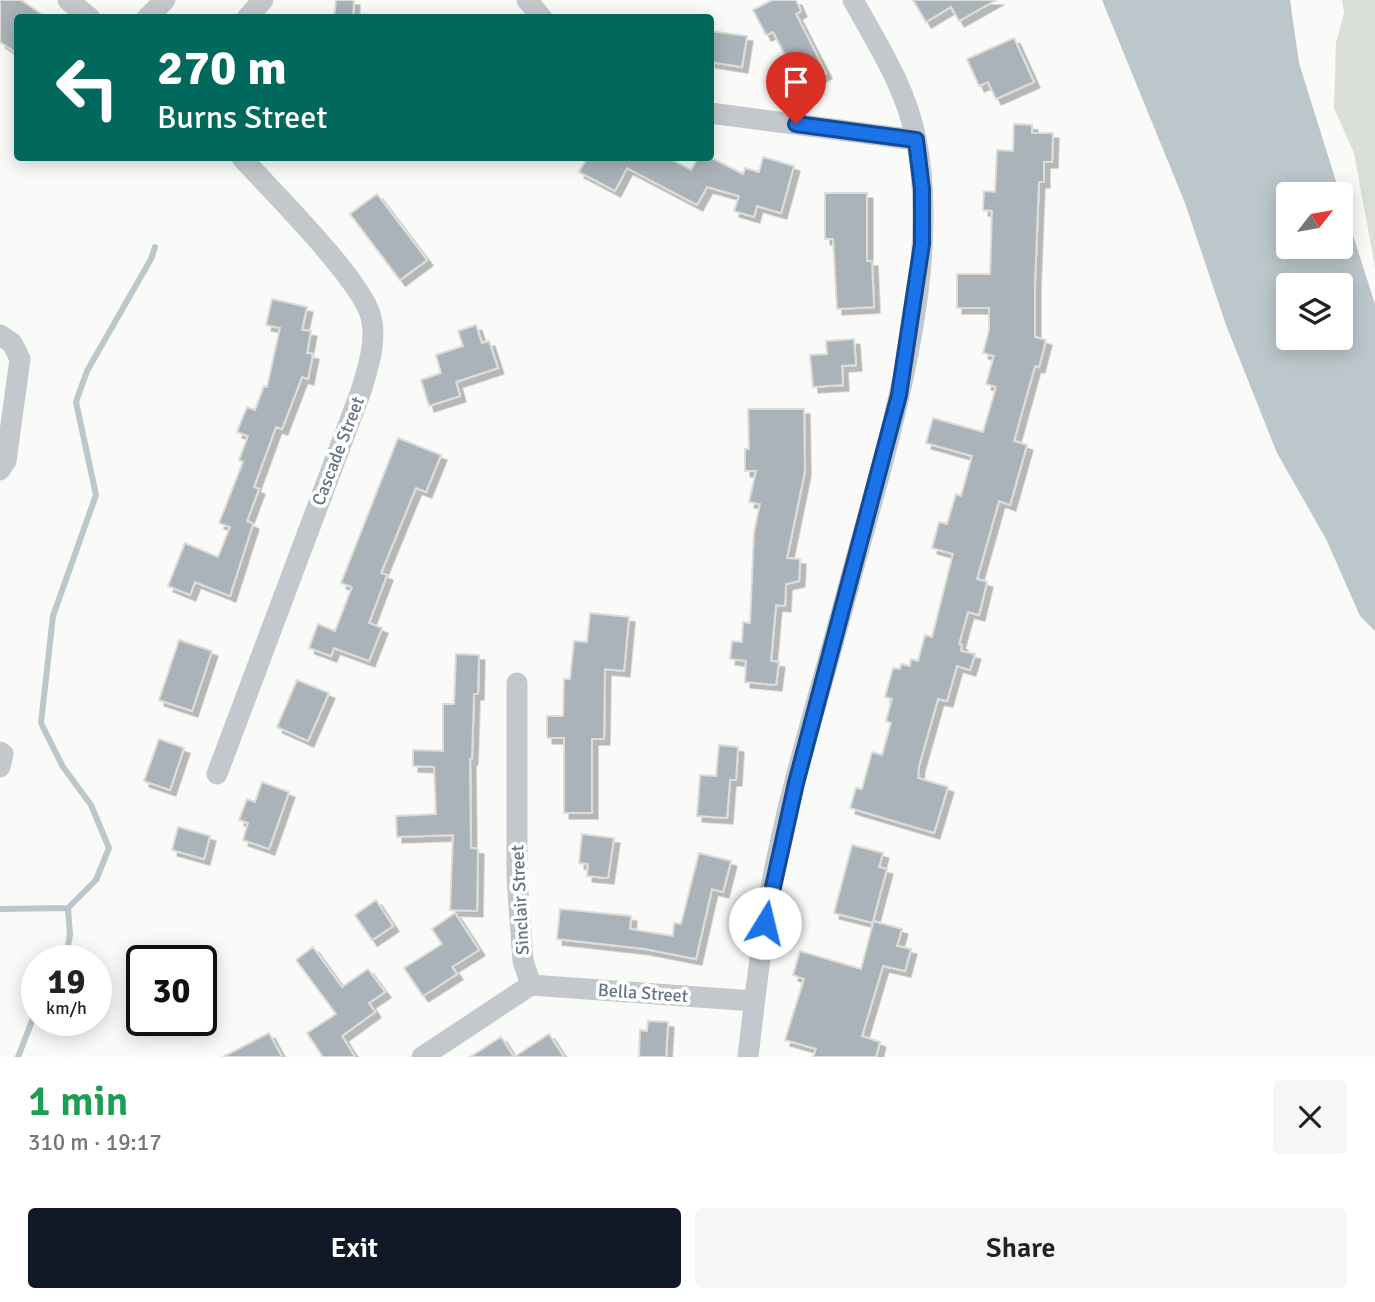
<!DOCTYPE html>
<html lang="en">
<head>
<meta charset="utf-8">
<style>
	body { margin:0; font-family:Signika,sans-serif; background:#f6f6f6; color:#222; height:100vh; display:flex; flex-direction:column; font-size:26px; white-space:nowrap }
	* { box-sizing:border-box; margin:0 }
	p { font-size:23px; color:#767676 }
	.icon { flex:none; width:38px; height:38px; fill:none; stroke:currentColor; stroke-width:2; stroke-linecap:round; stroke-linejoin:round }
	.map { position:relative; height:1057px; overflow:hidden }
	.details { display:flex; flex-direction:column; background:#fff; flex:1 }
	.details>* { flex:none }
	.top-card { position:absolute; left:14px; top:14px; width:700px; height:147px; border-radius:7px; box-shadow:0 4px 18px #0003; background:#00695c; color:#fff; overflow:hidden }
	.needle { width:46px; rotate:59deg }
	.buttons { position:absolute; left:1276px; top:182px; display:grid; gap:14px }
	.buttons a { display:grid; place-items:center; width:77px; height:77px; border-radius:7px; background:#fff; box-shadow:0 4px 18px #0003; font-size:35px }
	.speed { position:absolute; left:21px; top:945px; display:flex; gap:14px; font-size:35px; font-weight:700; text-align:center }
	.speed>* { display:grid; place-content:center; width:91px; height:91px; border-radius:50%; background:#fff; box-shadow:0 4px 18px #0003; line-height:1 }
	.speed small { font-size:18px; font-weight:400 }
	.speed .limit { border:4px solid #111; border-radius:10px; background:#fff; color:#111 }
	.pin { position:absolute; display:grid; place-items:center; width:60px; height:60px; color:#fff; margin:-72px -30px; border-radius:50% 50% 50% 0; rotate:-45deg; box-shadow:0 0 7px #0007 }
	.pin .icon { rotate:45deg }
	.me { position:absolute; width:77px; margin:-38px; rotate:9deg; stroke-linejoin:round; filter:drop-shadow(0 0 5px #0008) }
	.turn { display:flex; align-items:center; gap:24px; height:147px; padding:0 28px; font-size:32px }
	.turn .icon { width:91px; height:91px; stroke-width:2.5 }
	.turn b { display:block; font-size:49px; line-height:60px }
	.round { display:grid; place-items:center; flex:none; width:74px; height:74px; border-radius:7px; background:#f6f6f6 }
	.overview { display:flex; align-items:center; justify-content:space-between; height:119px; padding:0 28px }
	h1 { font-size:42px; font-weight:600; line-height:52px; color:#1e9e55 }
	.primary-button { display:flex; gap:14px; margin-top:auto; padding:14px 28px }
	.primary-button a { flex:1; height:80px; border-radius:7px; background:#111827; color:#fff; font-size:28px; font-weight:600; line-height:80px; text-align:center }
	.primary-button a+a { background:#f6f6f6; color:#222 }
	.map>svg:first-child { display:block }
</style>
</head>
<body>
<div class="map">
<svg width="1375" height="1057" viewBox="0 0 1375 1057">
	<defs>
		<filter id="shadow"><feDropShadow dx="5.5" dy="5.5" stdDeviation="0" flood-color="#0004"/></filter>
	</defs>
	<rect width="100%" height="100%" fill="#fafaf8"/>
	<path fill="#dadfd7" d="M 1342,0 L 1375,0 L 1375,267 L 1354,153 L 1334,108 L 1336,43 L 1344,13 Z"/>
	<path fill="#bbc7cb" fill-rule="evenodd" d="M 1102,0 L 1290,0 L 1299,63 L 1340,194 L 1288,194 L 1288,247 L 1340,247 L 1340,195 L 1375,304 L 1375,631 L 1360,616 L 1326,539 L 1277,453 L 1226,325 L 1185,203 ZM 1288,285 L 1340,285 L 1340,338 L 1288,338 Z"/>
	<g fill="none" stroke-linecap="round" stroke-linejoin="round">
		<path stroke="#bbc7cb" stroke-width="6" d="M 68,908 L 96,880 L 109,848 L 91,805 L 63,767 L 41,723 L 53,616 L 96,495 L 76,402 L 87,371 L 151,259 L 155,247
			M 0,909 L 68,908 L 70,935 L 65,961
			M 18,1057 L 37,1008"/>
	</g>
	<path fill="#aab3b9" stroke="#dcdcda" stroke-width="2" filter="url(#shadow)" d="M 0,0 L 21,0 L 47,18 L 18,18 L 18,54 L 0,42 Z
		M 336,0 L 354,0 L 353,18 L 334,18 Z
		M 772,0 L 796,0 L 801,11 L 796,14 L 826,73 L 801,86 L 773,32 L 766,35 L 753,10 Z
		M 913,0 L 996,0 L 959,21 L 951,7 L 926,22 Z
		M 710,31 L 747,36 L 742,67 L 710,62 Z
		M 1014,38 L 1034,82 L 996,99 L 988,82 L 979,86 L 967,59 Z
		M 1014,124 L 1032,125 L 1032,133 L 1053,133 L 1052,162 L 1044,162 L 1044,182 L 1039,182 L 1035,282 L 1035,337 L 1046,340 L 1039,367 L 1035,366 L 1014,441 L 1027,445 L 1010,505 L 999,501 L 977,579 L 987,582 L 979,615 L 968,612 L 959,644 L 962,645 L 961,651 L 975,654 L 970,670 L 957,666 L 947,701 L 938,699 L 919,766 L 918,778 L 948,787 L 934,833 L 850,808 L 856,788 L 862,789 L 872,752 L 882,755 L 891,723 L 886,721 L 892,699 L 885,697 L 893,668 L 900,669 L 901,664 L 910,666 L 911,659 L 918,661 L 925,635 L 932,637 L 953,554 L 932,548 L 939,522 L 947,524 L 956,494 L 961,496 L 972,456 L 926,443 L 933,418 L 983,432 L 996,387 L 986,384 L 994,356 L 983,353 L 989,330 L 989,308 L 957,308 L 957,274 L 990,274 L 992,211 L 983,210 L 984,191 L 995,192 L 997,150 L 1013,151 Z
		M 763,157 L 794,166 L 781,213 L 757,206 L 754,217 L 734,211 L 739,196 L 707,187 L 697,205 L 627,168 L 615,191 L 579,172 L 587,158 L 669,158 L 691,170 L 698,158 L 712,158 L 743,174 L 745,168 L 759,172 Z
		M 825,193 L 867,193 L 867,261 L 872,261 L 874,307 L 837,309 L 833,239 L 825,239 Z
		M 377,194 L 427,260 L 400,280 L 350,214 Z
		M 272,299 L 307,307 L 302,330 L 311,331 L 307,353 L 313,354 L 308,379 L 302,377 L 282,429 L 276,427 L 254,487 L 259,489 L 247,521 L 253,524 L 230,596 L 195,582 L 190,595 L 168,586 L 185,543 L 218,557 L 230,527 L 219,523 L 243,462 L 239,460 L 248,436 L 237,432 L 247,407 L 255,410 L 264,386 L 267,387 L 280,328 L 266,325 Z
		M 476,325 L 482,343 L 489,341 L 498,368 L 456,382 L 460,396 L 429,406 L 421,380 L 441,373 L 436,355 L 463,346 L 458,331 Z
		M 854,339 L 856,365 L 842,366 L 843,385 L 813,387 L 810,355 L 827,354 L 826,341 Z
		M 748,409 L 804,409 L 805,471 L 787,558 L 800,559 L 799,581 L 786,584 L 785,606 L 776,605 L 771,661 L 779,662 L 776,685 L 745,682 L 746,661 L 730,659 L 732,641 L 742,642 L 743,622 L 750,623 L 754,532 L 760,504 L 749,502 L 756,471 L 745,471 L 745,449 L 749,449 Z
		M 398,438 L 441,455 L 426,492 L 416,488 L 381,573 L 387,575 L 369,623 L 382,628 L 369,661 L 334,648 L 331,656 L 309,648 L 318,624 L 335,631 L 352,587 L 341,583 Z
		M 590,613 L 629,617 L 624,671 L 605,669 L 604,739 L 592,739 L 592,813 L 564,813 L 564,738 L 547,738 L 547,716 L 563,716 L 564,679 L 570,679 L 574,641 L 587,642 Z
		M 179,640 L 212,651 L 192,711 L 159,700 Z
		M 456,654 L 479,655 L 478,694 L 474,694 L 472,759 L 470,759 L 471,848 L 478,849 L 477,911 L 450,910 L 453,835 L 397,837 L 396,816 L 436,814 L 434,767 L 413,766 L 413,750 L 443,751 L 443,704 L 454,704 Z
		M 297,680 L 329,693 L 308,741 L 277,727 Z
		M 159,739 L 184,748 L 170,790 L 144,781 Z
		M 719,745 L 738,747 L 736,780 L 730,780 L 727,818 L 697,816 L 700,775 L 716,776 Z
		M 262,782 L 289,792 L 269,849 L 243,840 L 248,823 L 239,820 L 247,799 L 255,802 Z
		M 178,827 L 210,836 L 204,859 L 172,850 Z
		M 582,834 L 614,838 L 608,878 L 587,876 L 588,864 L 579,863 Z
		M 852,845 L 883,853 L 879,867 L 887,869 L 873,921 L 902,929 L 897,946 L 911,949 L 905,971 L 883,966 L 862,1036 L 880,1042 L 876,1057 L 813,1057 L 816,1049 L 785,1040 L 804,979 L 793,975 L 800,951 L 861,969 L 873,923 L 834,913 Z
		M 699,853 L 731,861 L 723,892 L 712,889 L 696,959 L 645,949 L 557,939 L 560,909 L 631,916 L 630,929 L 673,936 L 674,923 L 681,924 Z
		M 376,900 L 393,926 L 372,940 L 355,915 Z
		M 455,913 L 479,950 L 452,967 L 457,974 L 423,996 L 404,968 L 442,944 L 432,929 Z
		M 313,947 L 342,987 L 368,969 L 385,992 L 369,1003 L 375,1012 L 342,1036 L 355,1057 L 323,1057 L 307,1033 L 336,1014 L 296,960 Z
		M 648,1021 L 668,1022 L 666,1057 L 639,1057 L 640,1030 L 647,1031 Z
		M 269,1033 L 282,1057 L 223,1057 Z
		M 549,1034 L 564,1057 L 470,1057 L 501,1037 L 514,1057 Z"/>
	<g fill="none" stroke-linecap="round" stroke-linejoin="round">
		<path stroke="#c3c8cc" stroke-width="21" d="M 68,0 L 90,18
			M 527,0 L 542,18
			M 147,18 L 165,0
			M 247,18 L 263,0
			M 710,113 L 916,140
			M 0,335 L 12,343 L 20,359 L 6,461 L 0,470
			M 517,683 L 517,878 L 523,961 L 531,985
			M 0,752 L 3,754 L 0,767
			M 217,774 L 361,391 C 368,368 377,341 371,317 C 362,280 271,190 242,158
			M 531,985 L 754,1001
			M 422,1057 L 531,985
			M 748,1057 C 754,1004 760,951 769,899 C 786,801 817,703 843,607 C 879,470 945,279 916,139 C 906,88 878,45 853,0"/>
	</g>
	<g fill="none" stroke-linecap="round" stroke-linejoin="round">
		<g stroke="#114b97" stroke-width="18">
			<path id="route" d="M 765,923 L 796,783 L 899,395 L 922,244 L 922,189 L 916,140 L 796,124"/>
		</g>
		<use href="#route" stroke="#1a73e8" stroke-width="12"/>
	</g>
	<g text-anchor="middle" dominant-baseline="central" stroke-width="7" stroke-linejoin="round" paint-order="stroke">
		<g font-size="18" fill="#657683" stroke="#fff">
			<text transform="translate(338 451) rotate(-69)">Cascade Street</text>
			<text transform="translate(520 900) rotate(-93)">Sinclair Street</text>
			<text transform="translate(643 993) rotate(4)">Bella Street</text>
		</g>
	</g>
</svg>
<div class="buttons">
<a><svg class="needle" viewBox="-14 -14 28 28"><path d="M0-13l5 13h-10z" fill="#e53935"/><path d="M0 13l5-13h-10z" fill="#767676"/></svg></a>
<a><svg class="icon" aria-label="layers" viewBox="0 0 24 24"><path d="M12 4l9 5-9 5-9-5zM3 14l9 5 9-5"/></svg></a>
</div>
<div class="speed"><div>19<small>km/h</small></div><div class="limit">30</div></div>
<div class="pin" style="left:796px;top:124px;background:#d93025"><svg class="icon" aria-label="arrive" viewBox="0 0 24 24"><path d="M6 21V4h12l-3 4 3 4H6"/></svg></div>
<svg class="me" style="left:765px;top:923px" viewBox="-20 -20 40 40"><circle r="19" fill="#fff"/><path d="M0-13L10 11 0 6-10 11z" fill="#1a73e8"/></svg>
<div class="top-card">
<div class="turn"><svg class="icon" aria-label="left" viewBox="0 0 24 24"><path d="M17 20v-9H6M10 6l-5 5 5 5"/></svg><div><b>270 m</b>Burns Street</div></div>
</div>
</div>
<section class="details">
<div class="overview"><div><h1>1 min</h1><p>310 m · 19:17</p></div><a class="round"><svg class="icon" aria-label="close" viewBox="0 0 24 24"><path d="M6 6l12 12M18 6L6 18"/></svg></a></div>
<div class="primary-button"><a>Exit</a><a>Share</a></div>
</section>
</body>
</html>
